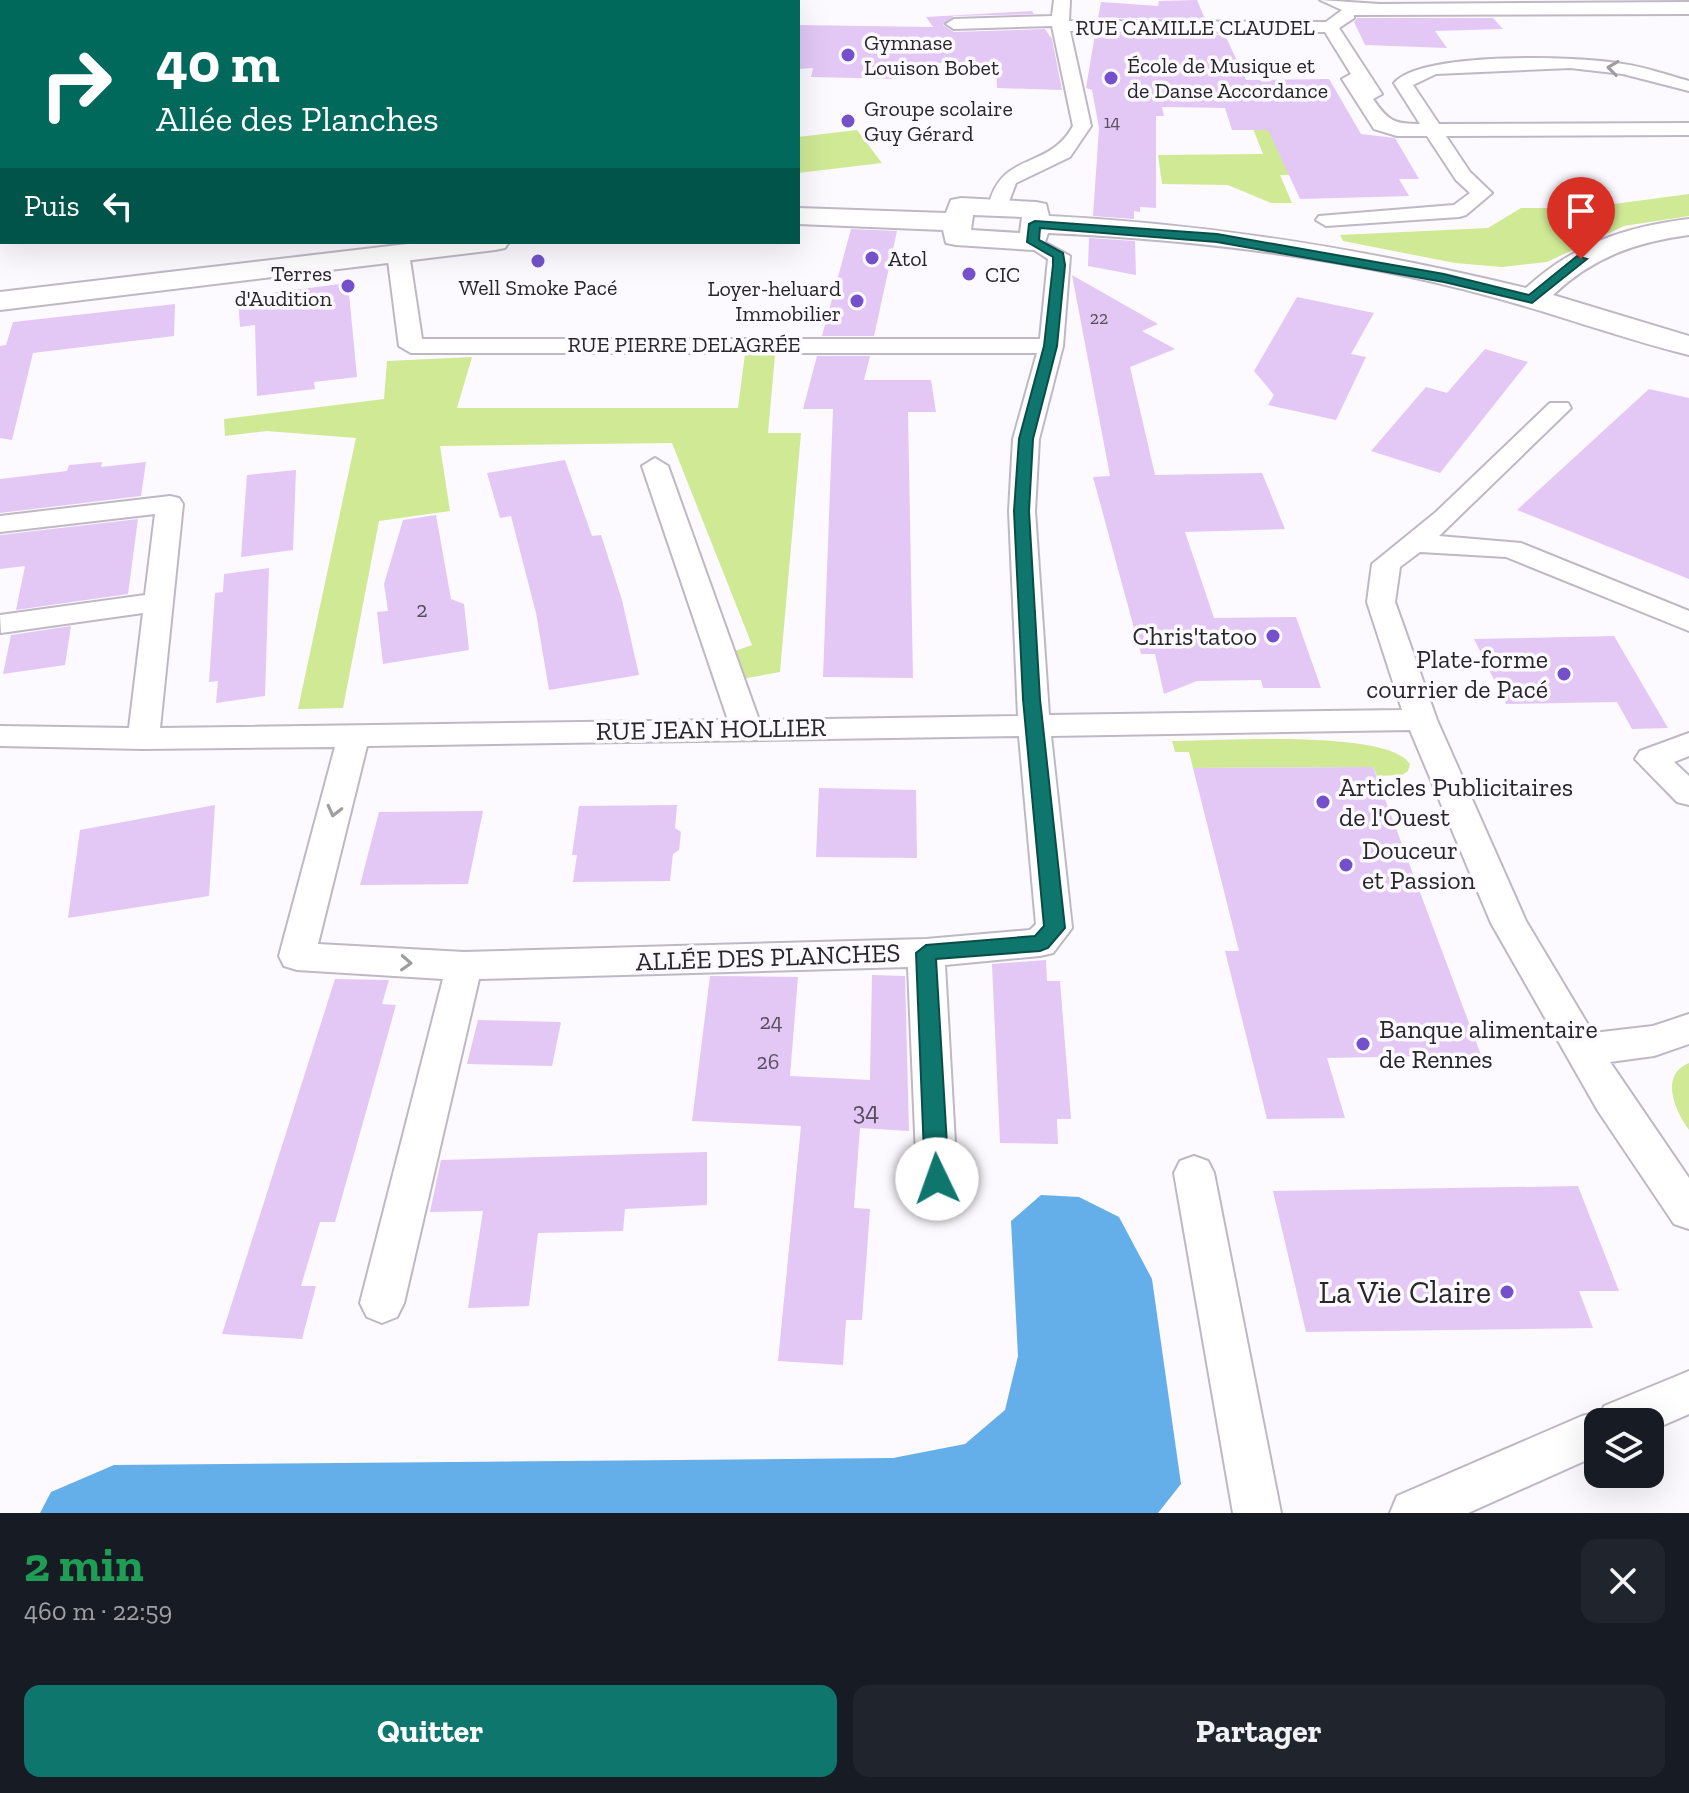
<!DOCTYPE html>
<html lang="fr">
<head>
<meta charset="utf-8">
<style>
	body { margin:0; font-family:"Zilla Slab",serif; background:#20242c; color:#f1f3f6; height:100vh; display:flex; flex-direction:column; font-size:30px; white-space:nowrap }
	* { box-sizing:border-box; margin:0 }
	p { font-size:26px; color:#9ea1a6 }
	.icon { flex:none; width:44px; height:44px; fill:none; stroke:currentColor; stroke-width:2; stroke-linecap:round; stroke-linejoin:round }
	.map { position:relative; height:1513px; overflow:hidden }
	.sheet { display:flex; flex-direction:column; background:#171b24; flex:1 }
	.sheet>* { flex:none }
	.hud { position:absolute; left:0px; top:0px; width:800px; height:244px; box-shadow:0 8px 32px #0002; background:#00695c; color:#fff; overflow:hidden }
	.tools { position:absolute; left:1584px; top:1408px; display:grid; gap:16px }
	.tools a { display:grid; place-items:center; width:80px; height:80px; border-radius:16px; background:#171b24; box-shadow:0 8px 32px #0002; font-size:40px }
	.pin { position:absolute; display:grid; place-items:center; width:68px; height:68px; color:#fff; margin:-82px -34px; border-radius:50% 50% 50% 0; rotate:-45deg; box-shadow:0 0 8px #0007 }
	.pin .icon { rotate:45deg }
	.me { position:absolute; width:88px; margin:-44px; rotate:357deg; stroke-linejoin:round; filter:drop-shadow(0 0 6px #0008) }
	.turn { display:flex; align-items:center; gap:28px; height:168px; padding:0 24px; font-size:36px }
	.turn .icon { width:104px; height:104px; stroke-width:2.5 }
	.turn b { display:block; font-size:56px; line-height:68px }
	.then { display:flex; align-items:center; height:76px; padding:0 24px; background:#0003; gap:16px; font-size:30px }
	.round { display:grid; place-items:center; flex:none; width:84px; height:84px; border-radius:16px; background:#20242c }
	.summary { display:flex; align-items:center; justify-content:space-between; height:136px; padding:0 24px }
	h1 { font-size:48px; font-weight:700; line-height:60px; color:#1e9e55 }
	.primary-button { display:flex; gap:16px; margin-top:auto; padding:16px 24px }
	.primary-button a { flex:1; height:92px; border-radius:16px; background:#0f766e; color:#fff; font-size:32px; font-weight:700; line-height:92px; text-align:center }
	.primary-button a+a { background:#20242c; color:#f1f3f6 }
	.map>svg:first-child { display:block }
</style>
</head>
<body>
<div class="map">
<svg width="1689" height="1513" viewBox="0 0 1689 1513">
	<rect width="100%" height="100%" fill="#fcf9ff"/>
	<path fill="#d0e995" d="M 1239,93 L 1365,174 L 1280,175 L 1292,203 L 1271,203 L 1228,185 L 1162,184 L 1158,155 L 1263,154 Z
		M 857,130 L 882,163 L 798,173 L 798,137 Z
		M 1689,194 L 1689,216 L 1624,226 L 1547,262 L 1502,267 L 1455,263 L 1343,241 L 1340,235 L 1488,228 L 1521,208 L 1584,208 Z
		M 745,354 L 775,355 L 768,433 L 801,433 L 780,672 L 742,679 L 735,651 L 752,645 L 672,443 L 440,446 L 450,511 L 379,521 L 343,708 L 298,709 L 356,438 L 267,431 L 225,436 L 224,419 L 384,399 L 387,361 L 472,357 L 457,408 L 738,408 Z
		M 1172,741 C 1217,741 1388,729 1410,764 L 1408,771 L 1402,775 L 1377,776 L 1373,767 L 1193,768 L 1189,752 L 1175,752 Z
		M 1689,1063 L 1689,1130 C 1675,1111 1659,1075 1689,1063 Z"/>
	<path fill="#64aee9" d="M 1041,1195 L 1079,1197 L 1119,1217 L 1152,1279 L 1181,1484 L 1158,1513 L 40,1513 L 51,1492 L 114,1465 L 893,1458 L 965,1444 L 1005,1410 L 1018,1356 L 1011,1221 Z"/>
	<path fill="#e3c8f6" d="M 1197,0 L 1205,19 L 1098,18 L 1101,2 L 1158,6 L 1159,1 Z
		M 1032,11 L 1034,14 L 954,16 L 943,25 L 954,32 L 1045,29 L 1052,39 L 1062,90 L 997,88 L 996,64 L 898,62 L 897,79 L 811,77 L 813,68 L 798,69 L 798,25 L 933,27 L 926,17 Z
		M 1357,18 L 1493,18 L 1503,29 L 1435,31 L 1447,48 L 1365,45 L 1354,22 Z
		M 1095,34 L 1225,35 L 1246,80 L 1329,79 L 1361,134 L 1395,138 L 1419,179 L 1399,179 L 1409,196 L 1300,199 L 1268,130 L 1232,130 L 1225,108 L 1162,107 L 1164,116 L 1156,116 L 1156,208 L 1140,207 L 1140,212 L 1134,211 L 1134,219 L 1093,216 L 1099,128 L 1092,90 L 1086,88 Z
		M 851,229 L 897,231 L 874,336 L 822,336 Z
		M 1089,238 L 1135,241 L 1136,275 L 1088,266 Z
		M 1072,275 L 1158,324 L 1142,331 L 1175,349 L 1130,367 L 1155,475 L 1262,473 L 1285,529 L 1185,532 L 1214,618 L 1296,617 L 1321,688 L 1263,688 L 1261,680 L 1197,681 L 1164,694 L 1155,654 L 1141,654 L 1093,477 L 1110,476 Z
		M 348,283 L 357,377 L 314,382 L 315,389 L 257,396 L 255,325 L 240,327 L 238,297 Z
		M 1297,297 L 1374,313 L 1351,354 L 1366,357 L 1336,420 L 1268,405 L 1274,395 L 1254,371 Z
		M 175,304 L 174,336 L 33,353 L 12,440 L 0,438 L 0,346 L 6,345 L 13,322 Z
		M 1485,349 L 1528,362 L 1440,473 L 1371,451 L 1426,387 L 1447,393 Z
		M 817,356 L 870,356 L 864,380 L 931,380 L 936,412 L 908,412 L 913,678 L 823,677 L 833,409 L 803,409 Z
		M 1649,389 L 1689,398 L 1689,579 L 1517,510 Z
		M 565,460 L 592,536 L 601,535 L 622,600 L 639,675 L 549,690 L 536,613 L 511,516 L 500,518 L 487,473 Z
		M 102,462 L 101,467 L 146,462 L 141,496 L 0,513 L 0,479 L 67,471 L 69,465 Z
		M 296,470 L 293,550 L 241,557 L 247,475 Z
		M 436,515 L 451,599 L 464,604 L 469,650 L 383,664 L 377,612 L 388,611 L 384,584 L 403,520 Z
		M 138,519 L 128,594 L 16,610 L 25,566 L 0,569 L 0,535 Z
		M 269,568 L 265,696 L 216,703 L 218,681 L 209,682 L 215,593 L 223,592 L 224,574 Z
		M 71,626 L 65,665 L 3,674 L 11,635 Z
		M 1614,636 L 1668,728 L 1632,729 L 1617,702 L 1506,704 L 1474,639 Z
		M 1373,767 L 1481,1055 L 1327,1058 L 1345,1118 L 1267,1119 L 1225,951 L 1239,951 L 1193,768 Z
		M 819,788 L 916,790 L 917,858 L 816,857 Z
		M 215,805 L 209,896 L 68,918 L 80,830 Z
		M 677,805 L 675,828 L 681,832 L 679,850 L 673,854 L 670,881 L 573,882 L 577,855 L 572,855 L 579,806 Z
		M 483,811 L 468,884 L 360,885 L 379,812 Z
		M 1046,960 L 1047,981 L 1060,981 L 1071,1119 L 1057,1119 L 1058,1144 L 1000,1143 L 992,964 Z
		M 872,975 L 905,976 L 909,1131 L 860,1128 L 854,1208 L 870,1209 L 862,1320 L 846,1320 L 843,1365 L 778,1361 L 801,1126 L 692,1121 L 710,976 L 798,977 L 790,1076 L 870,1080 Z
		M 335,979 L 389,980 L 382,1004 L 396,1005 L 335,1222 L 320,1222 L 301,1286 L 316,1286 L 302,1339 L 222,1334 Z
		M 478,1020 L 561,1022 L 552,1066 L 467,1064 Z
		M 707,1152 L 707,1205 L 625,1209 L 623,1231 L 538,1233 L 529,1306 L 468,1308 L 483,1211 L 430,1212 L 441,1160 Z
		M 1578,1186 L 1619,1291 L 1579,1291 L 1593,1328 L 1306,1332 L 1273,1191 Z"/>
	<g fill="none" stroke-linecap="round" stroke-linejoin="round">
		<g stroke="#bfb8c4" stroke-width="4">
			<path id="minor" d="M 1054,0 L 1070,0 L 1069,21 L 1326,22 L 1342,10 L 1354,10 L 1354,18 L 1339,28 L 1382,94 L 1373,99 C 1388,121 1394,124 1420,124 L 1394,83 C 1422,51 1580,56 1623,64 C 1645,67 1667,75 1689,81 L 1689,91 L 1623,74 L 1570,68 L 1436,74 L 1413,85 L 1439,124 L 1689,123 L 1689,135 L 1446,136 L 1470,172 L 1492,193 L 1466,215 L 1459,217 L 1326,226 L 1316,220 L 1319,216 L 1454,205 L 1470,193 L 1456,180 L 1427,136 L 1397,136 L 1374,129 L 1342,79 L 1351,74 L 1325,32 L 1070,31 L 1091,126 L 1070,157 L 1016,183 L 1005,212 L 991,212 L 988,208 C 1000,150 1049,171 1073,126 L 1052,26 L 954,29 L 946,24 L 954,19 L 1052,16 Z
				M 0,90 L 2,90 L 2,100 L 0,100 Z
				M 1033,236 L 1070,256 L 1063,346 L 1039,439 L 1035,511 L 1049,715 L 1402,710 L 1367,602 L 1372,564 L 1436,512 L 1550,403 L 1568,403 L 1571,408 L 1439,536 L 1521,543 L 1689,611 L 1689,631 L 1506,557 L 1420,552 L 1400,567 L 1395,602 L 1437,720 L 1526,921 L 1593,1033 L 1653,1026 L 1689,1014 L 1689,1044 L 1654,1056 L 1610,1062 L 1689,1178 L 1689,1229 L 1674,1224 L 1598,1111 L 1491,923 L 1410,730 L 1051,736 L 1072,928 L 1053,953 L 1040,956 L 945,965 L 957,1179 L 951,1191 L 937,1196 L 923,1191 L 917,1179 L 908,967 L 479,979 L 404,1303 L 397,1317 L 382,1323 L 367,1317 L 360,1303 L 443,979 L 297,970 L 284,966 L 279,956 L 335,747 L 143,749 L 0,746 L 0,726 L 129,728 L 143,613 L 1,633 L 0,615 L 145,595 L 155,514 L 0,532 L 0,516 L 170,496 L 179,498 L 183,504 L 160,728 L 728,720 L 642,466 L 655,458 L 668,466 L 759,720 L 1018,716 L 1009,511 L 1013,439 L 1037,353 L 411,353 L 399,346 L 387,253 L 398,247 L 409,253 L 422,339 L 1040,339 L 1048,259 L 1022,242 ZM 1019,736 L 1036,924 L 1030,930 L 926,939 L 464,952 L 318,944 L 367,746 Z
				M 1689,733 L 1689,756 L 1674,762 L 1689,776 L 1689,805 L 1677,802 L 1635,759 L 1640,751 Z
				M 1194,1156 L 1208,1161 L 1214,1173 L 1281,1513 L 1233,1513 L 1174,1173 L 1180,1161 Z
				M 1689,1371 L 1689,1414 L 1650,1431 L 1650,1422 L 1598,1422 L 1598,1455 L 1468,1513 L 1390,1513 L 1397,1496 L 1582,1416 L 1602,1411 L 1604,1406 Z"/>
		</g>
		<g stroke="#bfb8c4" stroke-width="4">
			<path id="tertiary" d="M 1320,0 L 1379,4 L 1689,2 L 1689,14 L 1353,15 Z
				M 961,198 L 1036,202 L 1046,204 L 1049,216 C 1211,224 1369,250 1526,288 C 1574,244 1625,227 1689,219 L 1689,235 C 1636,242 1593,257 1553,295 L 1689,336 L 1689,355 C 1633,341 1576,321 1521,305 C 1368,260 1206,240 1048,233 L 1043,248 L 1033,250 L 956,245 L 946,243 L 943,230 L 798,224 L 798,208 L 946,213 L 951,200 ZM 973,215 L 1022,217 L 1020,233 L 971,230 Z
				M 424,242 L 509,242 L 505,248 L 495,250 L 0,310 L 0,292 Z"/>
		</g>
		<use href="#minor" fill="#fff" fill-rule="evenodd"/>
		<use href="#tertiary" fill="#fff" fill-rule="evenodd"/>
	</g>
	<defs><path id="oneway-chevron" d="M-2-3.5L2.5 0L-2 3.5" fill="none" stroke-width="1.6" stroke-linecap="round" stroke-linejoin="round" transform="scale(2)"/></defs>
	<g stroke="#9f9da0">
		<use href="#oneway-chevron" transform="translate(1613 68) rotate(-173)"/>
		<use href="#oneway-chevron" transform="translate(334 811) rotate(104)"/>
		<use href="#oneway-chevron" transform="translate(406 963) rotate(3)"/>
	</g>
	<path fill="#0f766e" stroke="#0a4d48" stroke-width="2" d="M 1035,221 L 1217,234 L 1444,274 L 1529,295 L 1577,256 L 1587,259 L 1532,303 L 1444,282 L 1217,242 L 1040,228 L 1039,240 L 1063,253 L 1065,265 L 1057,346 L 1033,439 L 1029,511 L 1040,699 L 1065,928 L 1048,948 L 1040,951 L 936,959 L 949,1179 L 945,1186 L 937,1189 L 929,1186 L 925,1179 L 916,953 L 926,945 L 1035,936 L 1044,926 L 1023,699 L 1014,511 L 1019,439 L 1044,346 L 1053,265 L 1053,257 L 1027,242 L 1029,224 Z"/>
	<g fill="#7451cb" stroke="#fcf9ff" stroke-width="3">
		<circle cx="848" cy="55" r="8"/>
		<circle cx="1111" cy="78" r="8"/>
		<circle cx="848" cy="121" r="8"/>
		<circle cx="872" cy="258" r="8"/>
		<circle cx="538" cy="261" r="8"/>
		<circle cx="969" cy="274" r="8"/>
		<circle cx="348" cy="286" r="8"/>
		<circle cx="857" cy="301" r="8"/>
		<circle cx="1273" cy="636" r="8"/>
		<circle cx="1564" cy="674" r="8"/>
		<circle cx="1323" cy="802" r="8"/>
		<circle cx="1346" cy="865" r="8"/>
		<circle cx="1363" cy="1044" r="8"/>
		<circle cx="1507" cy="1292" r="8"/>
	</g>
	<g text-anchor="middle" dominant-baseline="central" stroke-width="7" stroke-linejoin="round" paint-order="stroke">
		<g font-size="18" fill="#584e5e">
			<text x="1112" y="122">14</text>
			<text x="1099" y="318">22</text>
		</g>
		<g font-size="22" fill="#29262b" stroke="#fcf9ff">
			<text x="1195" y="27">RUE CAMILLE CLAUDEL</text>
			<text x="684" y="344">RUE PIERRE DELAGRÉE</text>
		</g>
		<g font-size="22" fill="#29262b" stroke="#fcf9ff" text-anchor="start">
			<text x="864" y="42">Gymnase<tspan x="864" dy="25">Louison Bobet</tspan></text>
			<text x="1127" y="65">École de Musique et<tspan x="1127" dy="25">de Danse Accordance</tspan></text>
			<text x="864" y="108">Groupe scolaire<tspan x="864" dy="25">Guy Gérard</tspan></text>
			<text x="888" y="258">Atol</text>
			<text x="332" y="273" text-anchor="end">Terres<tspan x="332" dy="25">d'Audition</tspan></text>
			<text x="985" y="274">CIC</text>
			<text x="538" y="287" text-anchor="middle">Well Smoke Pacé</text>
			<text x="841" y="288" text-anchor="end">Loyer-heluard<tspan x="841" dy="25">Immobilier</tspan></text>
		</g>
		<g font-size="22" fill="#584e5e">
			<text x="422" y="609">2</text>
			<text x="771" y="1021">24</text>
			<text x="768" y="1061">26</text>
		</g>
		<g font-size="26" fill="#29262b" stroke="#fcf9ff" text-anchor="start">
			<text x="1257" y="636" text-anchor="end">Chris'tatoo</text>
			<text x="1548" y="659" text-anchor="end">Plate-forme<tspan x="1548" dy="30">courrier de Pacé</tspan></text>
			<text x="1339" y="787">Articles Publicitaires<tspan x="1339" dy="30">de l'Ouest</tspan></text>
			<text x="1362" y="850">Douceur<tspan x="1362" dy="30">et Passion</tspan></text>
			<text x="1379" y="1029">Banque alimentaire<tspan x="1379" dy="30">de Rennes</tspan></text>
		</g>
		<g font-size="26" fill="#29262b" stroke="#fcf9ff">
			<text transform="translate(711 729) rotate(-1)">RUE JEAN HOLLIER</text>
			<text transform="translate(768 957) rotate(-2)">ALLÉE DES PLANCHES</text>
		</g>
		<g font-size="26" fill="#584e5e">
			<text x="866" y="1111">34</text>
		</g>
		<g font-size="32" fill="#29262b" stroke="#fcf9ff" text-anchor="end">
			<text x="1491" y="1292">La Vie Claire</text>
		</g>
	</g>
</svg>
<div class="tools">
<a><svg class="icon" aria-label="layers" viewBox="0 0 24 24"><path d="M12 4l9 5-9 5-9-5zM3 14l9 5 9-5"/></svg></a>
</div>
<div class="pin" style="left:1581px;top:259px;background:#d93025"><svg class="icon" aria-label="arrive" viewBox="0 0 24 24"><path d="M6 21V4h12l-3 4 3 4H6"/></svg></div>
<svg class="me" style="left:937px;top:1179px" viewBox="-20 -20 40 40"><circle r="19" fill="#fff"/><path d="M0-13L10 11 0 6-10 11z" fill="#0f766e"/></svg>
<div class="hud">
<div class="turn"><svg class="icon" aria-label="right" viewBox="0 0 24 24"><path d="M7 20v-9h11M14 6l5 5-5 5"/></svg><div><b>40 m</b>Allée des Planches</div></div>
<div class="then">Puis<svg class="icon" aria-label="left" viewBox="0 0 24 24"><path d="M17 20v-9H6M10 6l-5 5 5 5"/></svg></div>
</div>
</div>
<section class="sheet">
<div class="summary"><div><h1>2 min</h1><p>460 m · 22:59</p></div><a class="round"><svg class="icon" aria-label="close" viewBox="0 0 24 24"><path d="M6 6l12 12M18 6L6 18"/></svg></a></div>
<div class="primary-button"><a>Quitter</a><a>Partager</a></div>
</section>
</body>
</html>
